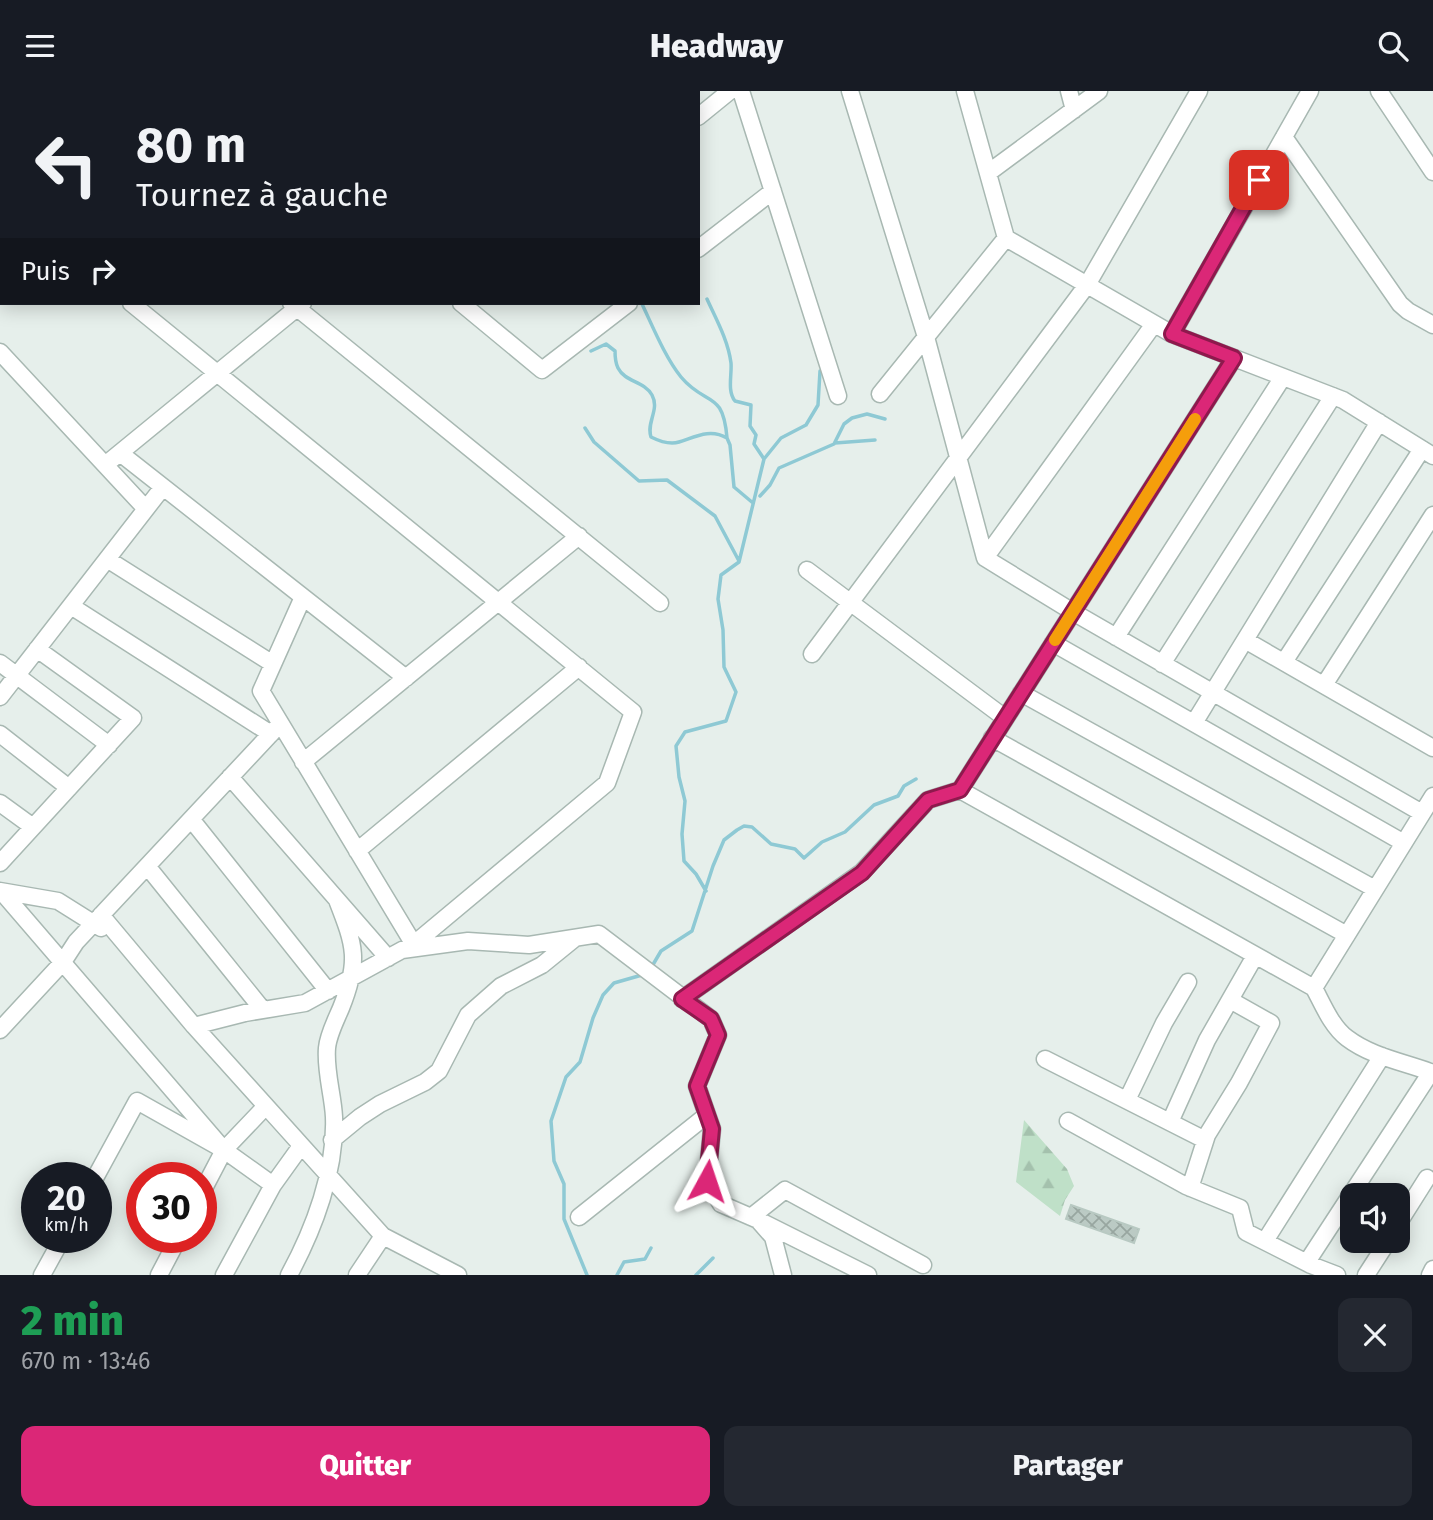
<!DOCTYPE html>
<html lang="fr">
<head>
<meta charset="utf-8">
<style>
	body { margin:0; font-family:"Fira Sans",sans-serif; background:#242831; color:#f1f3f6; height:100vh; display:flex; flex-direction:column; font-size:26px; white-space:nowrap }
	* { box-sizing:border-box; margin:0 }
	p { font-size:23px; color:#9ea1a6 }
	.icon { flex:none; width:38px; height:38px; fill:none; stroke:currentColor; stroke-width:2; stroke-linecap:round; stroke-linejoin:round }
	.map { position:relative; height:1184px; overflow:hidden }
	.side { display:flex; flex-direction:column; background:#171b24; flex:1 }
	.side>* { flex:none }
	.banner { position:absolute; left:0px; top:0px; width:700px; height:214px; box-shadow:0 4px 18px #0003; background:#171b24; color:#f1f3f6; overflow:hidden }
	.tools { position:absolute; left:1340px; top:1092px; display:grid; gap:14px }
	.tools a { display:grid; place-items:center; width:70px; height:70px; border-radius:14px; background:#171b24; box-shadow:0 4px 18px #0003; font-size:35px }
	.speed { position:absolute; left:21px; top:1071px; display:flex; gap:14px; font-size:35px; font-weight:700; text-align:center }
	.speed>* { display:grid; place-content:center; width:91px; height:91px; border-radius:50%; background:#171b24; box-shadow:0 4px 18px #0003; line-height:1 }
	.speed small { font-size:18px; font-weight:400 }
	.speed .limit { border:10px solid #d22; background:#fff; color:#111 }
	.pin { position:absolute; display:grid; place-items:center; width:60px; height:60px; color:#fff; margin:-30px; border-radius:14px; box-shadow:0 4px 10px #0006 }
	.me { position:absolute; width:77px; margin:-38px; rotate:5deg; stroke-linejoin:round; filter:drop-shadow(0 0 5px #0008) }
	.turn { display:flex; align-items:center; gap:24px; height:147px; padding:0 21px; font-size:32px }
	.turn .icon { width:91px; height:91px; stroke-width:2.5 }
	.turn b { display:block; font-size:49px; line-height:60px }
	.then { display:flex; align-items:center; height:66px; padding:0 21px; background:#0003; gap:14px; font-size:26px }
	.round { display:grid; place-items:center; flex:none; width:74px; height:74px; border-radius:14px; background:#242831 }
	.overview { display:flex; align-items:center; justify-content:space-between; height:119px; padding:0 21px }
	h1 { font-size:42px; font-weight:800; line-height:52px; color:#1e9e55 }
	.primary-button { display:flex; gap:14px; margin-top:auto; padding:14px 21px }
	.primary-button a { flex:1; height:80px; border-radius:14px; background:#db2777; color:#fff; font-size:28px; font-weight:800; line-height:80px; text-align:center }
	.primary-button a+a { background:#242831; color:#f1f3f6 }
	header { display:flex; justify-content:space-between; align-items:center; height:91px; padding:0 21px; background:#171b24; font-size:32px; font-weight:800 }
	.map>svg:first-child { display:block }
</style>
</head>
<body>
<header><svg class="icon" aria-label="menu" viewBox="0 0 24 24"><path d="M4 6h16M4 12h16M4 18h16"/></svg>Headway<svg class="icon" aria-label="search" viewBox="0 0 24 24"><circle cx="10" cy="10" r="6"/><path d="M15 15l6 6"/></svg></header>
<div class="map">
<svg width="1433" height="1184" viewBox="0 0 1433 1184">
	<defs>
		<pattern id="forest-firs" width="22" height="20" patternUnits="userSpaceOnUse" patternTransform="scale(1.75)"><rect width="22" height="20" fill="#bfe0c8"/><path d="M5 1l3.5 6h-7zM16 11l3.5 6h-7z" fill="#a4c1ad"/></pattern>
		<pattern id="building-cross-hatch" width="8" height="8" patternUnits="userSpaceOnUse" patternTransform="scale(1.75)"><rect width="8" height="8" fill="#bbcac4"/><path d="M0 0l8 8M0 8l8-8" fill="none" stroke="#98a6a0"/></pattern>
	</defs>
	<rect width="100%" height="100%" fill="#e6efeb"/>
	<path fill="url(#forest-firs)" d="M 1024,1029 L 1067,1078 L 1074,1095 L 1065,1109 L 1060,1125 L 1016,1091 Z"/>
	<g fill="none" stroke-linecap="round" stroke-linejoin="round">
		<path stroke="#8ec9d4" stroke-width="3.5" d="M 642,213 C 653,236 665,266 681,286 C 706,316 723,298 727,347
			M 591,260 L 606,253 L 615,260 C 615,265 616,273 618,277 C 625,291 644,290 652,304 C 660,319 646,331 651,346 C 659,350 670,354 679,351 C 695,346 710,337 727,347 L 730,354 L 734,396 L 753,412
			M 585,337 L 594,351 L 639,390 L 667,389 L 715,425 L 739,470
			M 835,352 L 875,349
			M 764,368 L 781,347 L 806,334 L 818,314 L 820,280
			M 760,405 L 770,394 L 779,377 L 834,353 L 844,333 L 852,327 L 867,323 L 885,328
			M 706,800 L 696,783 L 684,770 L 682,743 L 685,710 L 679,686 L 676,655 L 685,641 L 726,630 L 736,601 L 724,576 L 723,539 L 718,508 L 721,484 L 739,471 L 764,368 L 754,353 L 756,344 L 750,335 L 751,314 L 735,310 C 727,300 732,284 731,272 C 728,249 716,228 707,208
			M 651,877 L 661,860 L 692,840 L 713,775 L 724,749 L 737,739 L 744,735 L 752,736 L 771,753 L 795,758 L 804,767 L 822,751 L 845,741 L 874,714 L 898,705 L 904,695 L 916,688
			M 587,1184 L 564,1128 L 564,1093 L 554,1070 L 551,1030 L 566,986 L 580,971 L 593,927 L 603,904 L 614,892 L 642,884
			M 617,1184 L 624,1171 L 645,1168 L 651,1157
			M 696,1184 L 713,1167"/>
	</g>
	<path fill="url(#building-cross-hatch)" stroke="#b8c9c2" stroke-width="2" d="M 1071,1114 L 1139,1138 L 1134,1152 L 1066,1128 Z"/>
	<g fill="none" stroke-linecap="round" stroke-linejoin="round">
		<g stroke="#a8b8b2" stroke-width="19">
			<path id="street" d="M 202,0 L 204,2
				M 632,0 L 633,2
				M 741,0 L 838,305
				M 850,0 L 926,246 L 985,467 L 1073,521 L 1422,722
				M 965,0 L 1006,147 L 1172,243 L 1343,309 L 1433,365
				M 1069,0 L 1074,19
				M 1379,0 L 1433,81
				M 32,2 L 33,0
				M 239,2 L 241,0
				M 407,2 L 410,0
				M 557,2 L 559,0
				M 698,26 L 730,0
				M 0,36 L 2,34
				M 1284,46 L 1400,213 L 1408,220 L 1433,234
				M 988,82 L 1099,0
				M 0,105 L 2,106
				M 698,158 L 773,100
				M 131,212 L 633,621 L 607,692 L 414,853
				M 291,212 L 660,512
				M 461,212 L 542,279 L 629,212
				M 1172,243 L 1310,0
				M 0,261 L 146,418
				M 880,303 L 1006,147
				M 120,362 L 406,587
				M 105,374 L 303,212
				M 985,467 L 1154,233
				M 107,468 L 273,573
				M 807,479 L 1005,627
				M 303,506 L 261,600 L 416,857
				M 71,515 L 271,643
				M 1116,546 L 1283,286
				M 1245,549 L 1433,657
				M 1053,552 L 1404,752
				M 812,563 L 1087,194 L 1199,0
				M 1284,571 L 1422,358
				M 0,572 L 109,654
				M 1162,573 L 1333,305
				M 1324,594 L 1433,424
				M 1021,602 L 1375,798
				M 0,606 L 163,396
				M 1194,632 L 1379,331
				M 0,643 L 69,697
				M 992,647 L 1347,844
				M 303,671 L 579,445
				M 230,686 L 388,867
				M 960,699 L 1314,897 C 1323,914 1332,936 1347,947 C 1372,966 1404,971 1433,982
				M 0,712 L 33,736
				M 191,728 L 328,900
				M 357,760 L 579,576
				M 0,772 L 133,627 L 37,558
				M 147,775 L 263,919
				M 0,800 L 58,810 L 101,837
				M 2,801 L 224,1059
				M 101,824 L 194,935 L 383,1145 L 458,1184
				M 1314,897 L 1433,705
				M 682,908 L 862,781 L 928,709 L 960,699 L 1234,267
				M 194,935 L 245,922 L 305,912 L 402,859 L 468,850 L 529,854 L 599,843 L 711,928 L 718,944 L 697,995 L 712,1038 L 707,1090 L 721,1113 L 758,1129 L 773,1146 L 783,1184
				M 0,939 L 63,871 L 76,851 L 280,633
				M 1045,968 L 1205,1049
				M 1127,1009 L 1164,932 L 1188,891
				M 1068,1030 L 1186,1095 L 1240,1117 L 1246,1141 L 1311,1174 L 1337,1184
				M 1170,1031 L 1207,949 L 1255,865
				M 332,1049 L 360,1026 L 380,1013 L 425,991 L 439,980 L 468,924 L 501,895 L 542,874 L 574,848
				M 95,1087 L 137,1010 L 224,1059 L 273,1094
				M 1190,1097 L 1207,1044 L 1239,992 L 1271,932 L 1230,909
				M 201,1103 L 224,1059 L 265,1016
				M 579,1126 L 707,1024
				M 751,1126 L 785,1099 L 923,1174
				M 764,1132 L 868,1184
				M 1398,1133 L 1427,1087
				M 1265,1150 L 1382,965
				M 1307,1171 L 1431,981
				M 42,1184 L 63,1146
				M 159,1184 L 179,1146
				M 224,1184 L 273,1094 L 301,1055
				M 289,1184 C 314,1138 336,1080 334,1026 C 333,1004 325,980 327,957 C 328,944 336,929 341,917 C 360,870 355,855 337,809
				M 357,1184 L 383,1145
				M 1366,1184 L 1388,1150
				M 1430,1184 L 1433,1178"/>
		</g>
		<use href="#street" stroke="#fff" stroke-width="16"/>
	</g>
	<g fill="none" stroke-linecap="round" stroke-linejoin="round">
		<g stroke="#8e194d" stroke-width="18">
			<path id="route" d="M 707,1090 L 712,1038 L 697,995 L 718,944 L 711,928 L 682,908 L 862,782 L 928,709 L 960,699 L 1234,267 L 1172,243 L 1259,89"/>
		</g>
		<use href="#route" stroke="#db2777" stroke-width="12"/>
		<path stroke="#f59e0b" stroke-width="12" d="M 1055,549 L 1195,328"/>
	</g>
</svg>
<div class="tools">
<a><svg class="icon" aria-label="sound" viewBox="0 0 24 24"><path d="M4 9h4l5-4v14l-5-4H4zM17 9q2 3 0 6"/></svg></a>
</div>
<div class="speed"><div>20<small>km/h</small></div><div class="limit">30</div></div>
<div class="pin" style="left:1259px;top:89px;background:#d93025"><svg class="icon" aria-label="arrive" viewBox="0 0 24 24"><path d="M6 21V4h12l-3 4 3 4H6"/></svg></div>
<svg class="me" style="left:707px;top:1090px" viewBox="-20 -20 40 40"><path d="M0-17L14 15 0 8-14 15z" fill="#db2777" stroke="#fff" stroke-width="4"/></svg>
<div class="banner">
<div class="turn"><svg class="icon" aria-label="left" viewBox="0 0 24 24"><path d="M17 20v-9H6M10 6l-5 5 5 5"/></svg><div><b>80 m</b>Tournez à gauche</div></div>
<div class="then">Puis<svg class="icon" aria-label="right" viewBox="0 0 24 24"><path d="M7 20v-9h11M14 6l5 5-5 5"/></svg></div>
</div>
</div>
<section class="side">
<div class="overview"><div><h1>2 min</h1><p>670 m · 13:46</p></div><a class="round"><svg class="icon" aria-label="close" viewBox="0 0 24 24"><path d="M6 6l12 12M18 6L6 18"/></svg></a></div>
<div class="primary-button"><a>Quitter</a><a>Partager</a></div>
</section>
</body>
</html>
